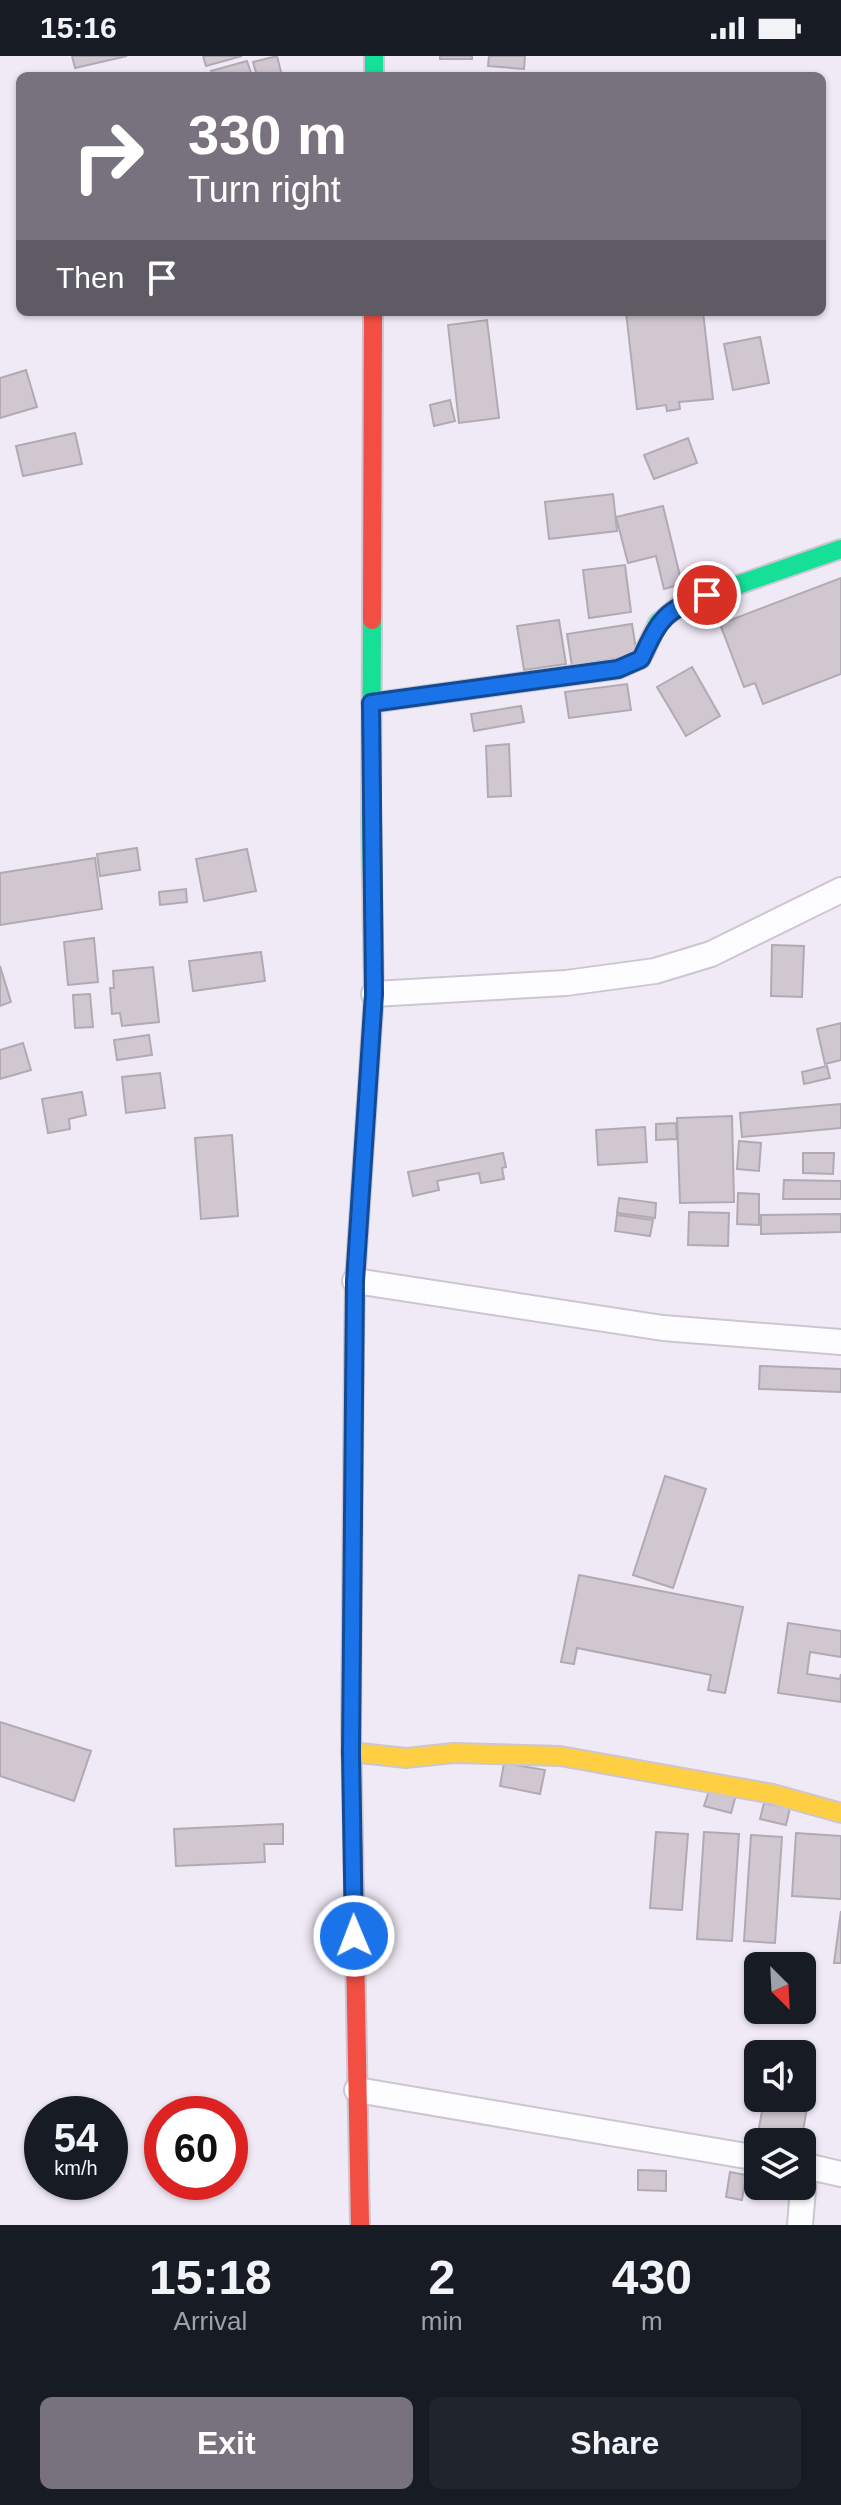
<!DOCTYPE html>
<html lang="en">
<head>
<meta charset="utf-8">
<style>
	body { margin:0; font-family:Arial,sans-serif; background:#20242c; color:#f1f3f6; height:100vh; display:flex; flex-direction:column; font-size:30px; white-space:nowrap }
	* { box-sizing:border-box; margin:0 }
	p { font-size:26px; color:#9ea1a6 }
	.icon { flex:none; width:44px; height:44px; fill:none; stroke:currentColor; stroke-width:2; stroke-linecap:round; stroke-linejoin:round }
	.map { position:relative; height:2169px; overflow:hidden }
	.side { display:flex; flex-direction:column; background:#171b24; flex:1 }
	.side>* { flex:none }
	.guide { position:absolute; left:16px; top:16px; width:810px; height:244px; border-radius:12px; box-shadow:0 2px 6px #0004; background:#77727d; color:#fff; overflow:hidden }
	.needle { width:52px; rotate:156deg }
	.fabs { position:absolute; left:744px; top:1896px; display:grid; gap:16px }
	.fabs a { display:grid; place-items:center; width:72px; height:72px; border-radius:12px; background:#171b24; box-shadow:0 2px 6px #0004; font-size:40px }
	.speed { position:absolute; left:24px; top:2040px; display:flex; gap:16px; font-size:40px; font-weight:700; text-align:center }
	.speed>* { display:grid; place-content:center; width:104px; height:104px; border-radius:50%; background:#171b24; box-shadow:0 2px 6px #0004; line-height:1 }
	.speed small { font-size:20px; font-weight:400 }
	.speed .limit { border:12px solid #d22; background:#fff; color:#111 }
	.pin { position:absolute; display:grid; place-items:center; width:68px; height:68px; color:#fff; margin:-34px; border:4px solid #fff; border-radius:50%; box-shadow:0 2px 8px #0007 }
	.me { position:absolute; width:88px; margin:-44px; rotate:359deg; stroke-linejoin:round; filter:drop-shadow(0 0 6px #0008) }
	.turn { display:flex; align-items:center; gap:28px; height:168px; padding:0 40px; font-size:36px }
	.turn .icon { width:104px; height:104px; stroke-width:2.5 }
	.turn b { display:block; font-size:56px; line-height:68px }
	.then { display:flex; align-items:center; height:76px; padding:0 40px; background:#0003; gap:16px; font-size:30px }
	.eta { display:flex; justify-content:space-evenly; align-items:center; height:136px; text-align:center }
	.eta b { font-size:48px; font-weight:600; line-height:56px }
	.button { display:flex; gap:16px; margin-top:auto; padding:16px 40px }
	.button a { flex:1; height:92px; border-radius:12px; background:#77727d; color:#fff; font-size:32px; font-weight:600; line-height:92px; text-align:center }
	.button a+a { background:#20242c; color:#f1f3f6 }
	.status { display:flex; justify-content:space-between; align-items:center; height:56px; padding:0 40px; background:#171b24; direction:ltr }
	.status svg { height:22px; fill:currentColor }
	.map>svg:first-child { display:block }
</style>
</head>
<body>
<div class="status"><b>15:16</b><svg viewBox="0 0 49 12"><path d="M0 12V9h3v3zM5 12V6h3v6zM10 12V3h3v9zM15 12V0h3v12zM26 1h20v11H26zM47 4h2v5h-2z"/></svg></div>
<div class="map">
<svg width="841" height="2169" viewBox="0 0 841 2169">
	<rect width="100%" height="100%" fill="#f0eaf6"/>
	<path fill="#d0c7d0" stroke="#b1aab2" stroke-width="2" d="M 72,0 L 127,0 L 75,12 Z
		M 203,0 L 242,0 L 206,10 Z
		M 277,0 L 282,20 L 257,20 L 253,6 Z
		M 440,0 L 472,0 L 472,3 L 440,3 Z
		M 489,0 L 525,0 L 524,13 L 488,10 Z
		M 247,5 L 252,20 L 213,20 L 211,15 Z
		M 626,256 L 703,256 L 713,343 L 679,346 L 680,353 L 667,355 L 666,349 L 637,353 Z
		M 487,264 L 499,362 L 459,367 L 448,269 Z
		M 760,281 L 769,327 L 733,334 L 724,288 Z
		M 26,314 L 37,351 L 0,362 L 0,322 Z
		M 450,344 L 455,365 L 434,370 L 430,349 Z
		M 75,377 L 82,408 L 23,420 L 16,390 Z
		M 688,382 L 697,407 L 654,423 L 644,399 Z
		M 613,438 L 617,475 L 549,483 L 545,446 Z
		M 663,450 L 682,528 L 664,533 L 656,500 L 628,507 L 616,461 Z
		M 625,509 L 631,556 L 589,562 L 583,514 Z
		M 841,522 L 841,618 L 763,648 L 755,627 L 744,631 L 720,568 Z
		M 559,564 L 566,608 L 524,614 L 517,570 Z
		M 632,568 L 637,599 L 572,610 L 567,578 Z
		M 692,611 L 720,660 L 686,680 L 657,631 Z
		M 627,628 L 631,654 L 569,662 L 565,636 Z
		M 521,650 L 524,666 L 474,675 L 471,658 Z
		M 509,688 L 511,740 L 488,741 L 486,690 Z
		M 137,792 L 140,814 L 100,820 L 97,798 Z
		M 247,793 L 256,835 L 204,845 L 196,803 Z
		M 95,802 L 102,853 L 0,869 L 0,817 Z
		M 186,833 L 187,846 L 160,849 L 159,836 Z
		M 94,882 L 98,926 L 68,929 L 64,886 Z
		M 772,889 L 804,890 L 802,941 L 771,940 Z
		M 261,896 L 265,925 L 193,935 L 189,905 Z
		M 0,910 L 11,946 L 0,950 Z
		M 153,911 L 159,966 L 122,970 L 120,957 L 112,958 L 110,932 L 114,932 L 113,915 Z
		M 90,938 L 93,971 L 75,972 L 73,939 Z
		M 841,967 L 841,1004 L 825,1008 L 817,973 Z
		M 149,979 L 152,999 L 117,1004 L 114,984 Z
		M 23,987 L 31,1014 L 0,1023 L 0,994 Z
		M 827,1010 L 830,1022 L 804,1028 L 802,1016 Z
		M 160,1017 L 165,1052 L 126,1057 L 122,1021 Z
		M 82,1036 L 86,1059 L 69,1063 L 70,1073 L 48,1077 L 42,1043 Z
		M 841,1048 L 841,1072 L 742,1081 L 740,1057 Z
		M 732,1060 L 734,1146 L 680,1147 L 677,1062 Z
		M 676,1067 L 677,1083 L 656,1084 L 656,1068 Z
		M 645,1071 L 647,1106 L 598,1109 L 596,1074 Z
		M 232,1079 L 238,1160 L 201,1163 L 195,1082 Z
		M 739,1085 L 761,1087 L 759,1115 L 737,1113 Z
		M 503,1097 L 506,1111 L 502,1112 L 504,1123 L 481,1127 L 479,1117 L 437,1125 L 439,1134 L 413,1140 L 408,1116 Z
		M 803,1097 L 834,1097 L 833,1118 L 803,1117 Z
		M 784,1124 L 841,1125 L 841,1143 L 783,1143 Z
		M 738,1137 L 759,1138 L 759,1169 L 737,1168 Z
		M 619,1142 L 656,1147 L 655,1162 L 617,1157 Z
		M 689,1156 L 729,1157 L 728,1190 L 688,1189 Z
		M 841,1158 L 841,1176 L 761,1178 L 761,1159 Z
		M 617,1159 L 653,1164 L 650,1180 L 615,1175 Z
		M 760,1310 L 841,1313 L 841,1336 L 759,1333 Z
		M 665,1420 L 706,1433 L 673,1532 L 633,1519 Z
		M 579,1519 L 743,1551 L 725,1637 L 708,1634 L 711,1619 L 577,1592 L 574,1608 L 561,1606 Z
		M 788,1567 L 841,1575 L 841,1601 L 810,1596 L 807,1618 L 840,1623 L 841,1618 L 841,1646 L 778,1637 Z
		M 0,1666 L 91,1695 L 74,1745 L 0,1720 Z
		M 504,1707 L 545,1714 L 540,1738 L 500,1730 Z
		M 710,1732 L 736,1739 L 731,1757 L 704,1750 Z
		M 764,1747 L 790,1752 L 786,1769 L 760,1763 Z
		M 283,1768 L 283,1788 L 264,1788 L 265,1806 L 176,1810 L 174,1773 Z
		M 656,1776 L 688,1778 L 682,1854 L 650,1852 Z
		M 704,1776 L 739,1778 L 732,1885 L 697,1883 Z
		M 796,1777 L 841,1780 L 841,1843 L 792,1840 Z
		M 751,1779 L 782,1781 L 775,1887 L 744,1885 Z
		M 841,1855 L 841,1907 L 834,1907 Z
		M 764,2045 L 807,2052 L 801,2086 L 779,2086 L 757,2082 Z
		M 638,2114 L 666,2115 L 666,2135 L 638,2134 Z
		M 730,2116 L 746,2119 L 742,2144 L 726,2141 Z"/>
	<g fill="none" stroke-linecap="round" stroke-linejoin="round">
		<g stroke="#ccc6d1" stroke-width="28">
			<path id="street" d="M 374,938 L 566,927 L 655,915 L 711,898 L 841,834
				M 355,1225 L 663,1272 L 841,1286
				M 357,2034 L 758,2102
				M 802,2109 L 841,2118
				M 800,2169 L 805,2109"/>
		</g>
		<g stroke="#ccc6d1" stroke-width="22">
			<path id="fast" d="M 374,0 L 374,20
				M 371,647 L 618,613 L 641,603 L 658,567 L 680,549 L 841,493
				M 354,1290 L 355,1225 L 374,938 L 371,767 L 372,564"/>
		</g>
		<g stroke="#ccc6d1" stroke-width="22">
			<path id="slow" d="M 351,1671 L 354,1290
				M 351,1696 L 406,1702 L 454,1697 L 560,1700 L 773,1738 L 841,1757"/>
		</g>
		<g stroke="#ccc6d1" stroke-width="22">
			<path id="jam" d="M 372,564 L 373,256
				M 351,1671 L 360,2169"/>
		</g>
		<use href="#street" stroke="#fdfcfe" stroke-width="24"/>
		<use href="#fast" stroke="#16e098" stroke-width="18"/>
		<use href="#slow" stroke="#ffcf43" stroke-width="18"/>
		<use href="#jam" stroke="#f24e42" stroke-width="18"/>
	</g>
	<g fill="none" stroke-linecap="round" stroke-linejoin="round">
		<g stroke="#114b97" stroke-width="20">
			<path id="route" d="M 354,1880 L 351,1696 L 355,1225 L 374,938 L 371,647 L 618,613 L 641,603 C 660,563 663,555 707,539"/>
		</g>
		<use href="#route" stroke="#1a73e8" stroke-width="14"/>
	</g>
</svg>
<div class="fabs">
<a><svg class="needle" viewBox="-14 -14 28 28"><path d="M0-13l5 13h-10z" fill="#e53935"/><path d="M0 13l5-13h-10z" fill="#9ea1a6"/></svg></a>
<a><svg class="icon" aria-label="sound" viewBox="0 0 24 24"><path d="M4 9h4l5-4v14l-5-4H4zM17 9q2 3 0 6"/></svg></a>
<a><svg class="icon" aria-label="layers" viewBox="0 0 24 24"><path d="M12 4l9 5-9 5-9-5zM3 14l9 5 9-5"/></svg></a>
</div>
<div class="speed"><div>54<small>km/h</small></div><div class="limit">60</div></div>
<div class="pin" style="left:707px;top:539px;background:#d93025"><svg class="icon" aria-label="arrive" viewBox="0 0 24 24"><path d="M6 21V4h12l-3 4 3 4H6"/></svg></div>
<svg class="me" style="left:354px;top:1880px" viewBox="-20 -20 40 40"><circle r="17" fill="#1a73e8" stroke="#fff" stroke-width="3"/><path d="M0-11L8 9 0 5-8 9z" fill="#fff"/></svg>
<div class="guide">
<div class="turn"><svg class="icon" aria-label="right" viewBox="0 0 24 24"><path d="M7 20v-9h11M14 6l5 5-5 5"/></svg><div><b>330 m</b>Turn right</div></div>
<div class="then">Then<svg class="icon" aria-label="arrive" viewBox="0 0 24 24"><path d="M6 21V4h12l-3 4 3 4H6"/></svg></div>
</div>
</div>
<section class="side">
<div class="eta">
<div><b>15:18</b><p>Arrival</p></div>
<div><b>2</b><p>min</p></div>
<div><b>430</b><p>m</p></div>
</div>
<div class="button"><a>Exit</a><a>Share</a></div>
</section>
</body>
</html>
